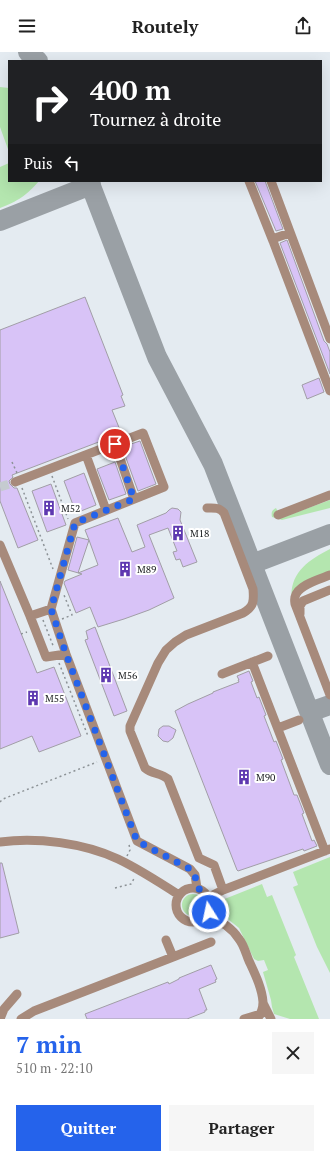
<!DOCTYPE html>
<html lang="fr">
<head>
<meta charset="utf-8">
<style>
	body { margin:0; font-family:"PT Serif",serif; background:#f6f6f6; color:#222; height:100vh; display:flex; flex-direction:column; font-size:15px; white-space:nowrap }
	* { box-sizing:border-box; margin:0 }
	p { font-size:13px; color:#767676 }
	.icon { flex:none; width:22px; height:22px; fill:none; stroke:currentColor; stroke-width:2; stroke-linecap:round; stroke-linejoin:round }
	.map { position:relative; height:967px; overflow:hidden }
	.side { display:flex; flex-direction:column; background:#fff; flex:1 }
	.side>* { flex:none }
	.guide { position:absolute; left:8px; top:8px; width:314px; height:122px; border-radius:0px; box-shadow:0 4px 16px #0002; background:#202124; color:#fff; overflow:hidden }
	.pin { position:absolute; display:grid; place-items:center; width:34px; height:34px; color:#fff; margin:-17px; border:2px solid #fff; border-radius:50%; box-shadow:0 1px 4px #0007 }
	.me { position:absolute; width:44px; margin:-22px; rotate:350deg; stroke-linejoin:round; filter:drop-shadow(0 0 3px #0008) }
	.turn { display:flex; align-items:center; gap:14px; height:84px; padding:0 16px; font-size:18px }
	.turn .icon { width:52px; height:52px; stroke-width:2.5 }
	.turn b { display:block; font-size:28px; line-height:34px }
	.then { display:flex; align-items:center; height:38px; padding:0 16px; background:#0003; gap:8px; font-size:15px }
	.round { display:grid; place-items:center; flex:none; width:42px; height:42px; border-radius:0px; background:#f6f6f6 }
	.headline { display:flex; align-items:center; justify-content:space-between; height:68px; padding:0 16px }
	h1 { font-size:24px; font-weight:700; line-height:30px; color:#2563eb }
	.primary-button { display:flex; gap:8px; margin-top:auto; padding:8px 16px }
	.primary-button a { flex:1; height:46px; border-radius:0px; background:#2563eb; color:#fff; font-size:16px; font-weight:700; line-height:46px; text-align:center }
	.primary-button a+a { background:#f6f6f6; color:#222 }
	header { display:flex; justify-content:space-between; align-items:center; height:52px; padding:0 16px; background:#fff; font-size:18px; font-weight:700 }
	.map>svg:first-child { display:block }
</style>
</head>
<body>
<header><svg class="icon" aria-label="menu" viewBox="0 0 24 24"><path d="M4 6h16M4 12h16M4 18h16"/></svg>Routely<svg class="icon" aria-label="share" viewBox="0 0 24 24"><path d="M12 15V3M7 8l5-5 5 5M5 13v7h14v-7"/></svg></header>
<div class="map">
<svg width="330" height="967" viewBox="0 0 330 967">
	<rect width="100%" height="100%" fill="#e4ebf1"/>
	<path fill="#b4e6af" d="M 0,35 L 9,36 L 9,100 L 0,75 Z
		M 9,111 L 9,129 L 39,129 C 26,144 18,149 0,156 L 0,115 Z
		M 330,448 L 330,456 L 282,468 L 272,465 C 271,460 272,458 276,456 L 281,466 Z
		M 330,497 L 330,521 L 300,533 L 292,550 C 288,522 308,508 330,497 Z
		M 330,805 L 330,921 L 317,895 L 293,835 L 298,833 L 293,820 Z
		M 262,832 L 267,845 L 272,843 L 296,903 L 294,905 L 319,967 L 290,967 L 274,962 L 272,955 L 271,948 L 263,920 L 268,918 L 264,908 L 258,909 L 254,907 L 239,876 L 219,860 L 218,853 L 222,848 Z
		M182 853a11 11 0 1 1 22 0a11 11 0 1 1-22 0Z"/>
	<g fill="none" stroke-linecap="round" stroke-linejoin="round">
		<path stroke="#9aa0a5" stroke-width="20" d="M 28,0 L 38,9
			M 89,129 L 157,305 L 213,412 L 330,713
			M 0,169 L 91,133
			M 252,512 L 330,482
			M 310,660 L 330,653"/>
	</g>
	<path fill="#d8c3f7" stroke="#a19ea6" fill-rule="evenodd" d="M 255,129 L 265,129 L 283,177 L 276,179 Z
		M 287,188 L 324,289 L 327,292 L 330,300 L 330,322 L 280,191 Z
		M 85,245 L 123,343 L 121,344 L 125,354 L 112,358 L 122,383 L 117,385 L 117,383 L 12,423 L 13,425 L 9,429 L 10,432 L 14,436 L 17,436 L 38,488 L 18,496 L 0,449 L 0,278 Z
		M 319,326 L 324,340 L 307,347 L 302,333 Z
		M 140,389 L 156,432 L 138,439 L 122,395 Z
		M 115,410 L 126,442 L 109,448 L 97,417 Z
		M 84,421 L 96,453 L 76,461 L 64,429 Z
		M 51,432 L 66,473 L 47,480 L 32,439 Z
		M 172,456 L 178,457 L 181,460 L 180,468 L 197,510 L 183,515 L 180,507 L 176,508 L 173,500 L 177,499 L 168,476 L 149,483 L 174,546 L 149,558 L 124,567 L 98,575 L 90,555 L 76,561 L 64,531 L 65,529 L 82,522 L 68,518 L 77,485 L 89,488 L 85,478 L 118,466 L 132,500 L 145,495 L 137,473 L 166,461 L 169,458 ZM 89,488 L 98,513 L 78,521 Z
		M 0,529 L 37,621 L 54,615 L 81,684 L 39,700 L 32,684 L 0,697 Z
		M 95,575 L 127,659 L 114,664 L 85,588 L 88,587 L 86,579 Z
		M 249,619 L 253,629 L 251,630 L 257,646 L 259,645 L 266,663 L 264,664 L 274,690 L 276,689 L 283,707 L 281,708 L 294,743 L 297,743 L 304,761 L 302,762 L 312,789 L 314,788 L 317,794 L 304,799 L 303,797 L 238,819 L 237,818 L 175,659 L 188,652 L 213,641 L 213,640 L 239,630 L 238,628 L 239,628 L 237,624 Z
		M 163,674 L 169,674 L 176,678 L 173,686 L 168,690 L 163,689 L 158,684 L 159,677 Z
		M 0,811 L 2,811 L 19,881 L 0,886 Z
		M 211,913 L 217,927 L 215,928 L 216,930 L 199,937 L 207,958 L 205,958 L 205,960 L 187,967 L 87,967 L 85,962 L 168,930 L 169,932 L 179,927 L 179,926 Z"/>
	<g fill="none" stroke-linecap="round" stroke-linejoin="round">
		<path stroke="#c5cbd0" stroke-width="9" stroke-dasharray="9 4.5" stroke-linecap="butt" d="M 0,435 L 15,430"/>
		<path stroke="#8c9296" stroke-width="1.5" stroke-dasharray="2 3" stroke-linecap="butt" d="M 12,410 L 17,421
			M 52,424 L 68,467
			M 22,436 L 53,517
			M 62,567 L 72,563 L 64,543
			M 43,568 L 54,596
			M 21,582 L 27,580
			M 59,611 L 88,684
			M 0,750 L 3,747 L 97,710
			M 127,804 L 130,798 L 129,792
			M 115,836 L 131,832 L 135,825"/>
		<path stroke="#a78a7b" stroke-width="9" d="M 249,129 L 273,189
			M 271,129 L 330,287
			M 290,181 L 275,186 L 273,189 L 330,339
			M 115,392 L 134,447
			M 86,403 L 106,458
			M 207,456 C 214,456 219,455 224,461 L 253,537 C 254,549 254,555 243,561 L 186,583 L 175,590 L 166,598 L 158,611 L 130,674 L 130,679 L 145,716 C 152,722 161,721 168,727 L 199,806 L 214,813 L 223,838
			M 278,463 L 330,443
			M 0,493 L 30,564 L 51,557 L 75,471 L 164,435 L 143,381 L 15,430
			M 330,523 C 320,527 297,533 295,545 C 294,546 295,551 295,552 L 330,643
			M 51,557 L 66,602 L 137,789 L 190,817 L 195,823 L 197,836
			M 300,562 L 300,554 L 303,549 L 330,538
			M 30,564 L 46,605 L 66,602
			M 252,610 L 325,799
			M 222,622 L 268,604
			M 278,676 L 299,668
			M 0,790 C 37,785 84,791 118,807 C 139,817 159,830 179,843
			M176 853a17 17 0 1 1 34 0a17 17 0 1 1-34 0Z
			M 209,845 L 223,838 L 330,797
			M 207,864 C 219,868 232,876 239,887 C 244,893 246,902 249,909 C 255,922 262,936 263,950 C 263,957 261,962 257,967
			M 173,905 L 211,890
			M 263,951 L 271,967
			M 0,967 L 4,957 L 17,942
			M 21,967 L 34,959 L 173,905 L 166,888
			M 244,967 L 261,962"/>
	</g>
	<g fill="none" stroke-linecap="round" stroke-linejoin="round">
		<path stroke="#2563eb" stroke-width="7" stroke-dasharray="0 12.6" d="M 115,392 L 134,447 L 75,471 L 51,557 L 66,602 L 137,789 L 190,817 L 195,823 L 197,836 C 208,840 212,849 209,860"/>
	</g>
	<defs>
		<g id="building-bare" transform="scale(1.2)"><path d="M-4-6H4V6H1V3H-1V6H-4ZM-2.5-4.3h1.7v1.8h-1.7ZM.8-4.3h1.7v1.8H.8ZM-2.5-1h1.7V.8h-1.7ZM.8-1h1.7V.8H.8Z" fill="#5e38b0" stroke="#fff" stroke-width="2.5" paint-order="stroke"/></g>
	</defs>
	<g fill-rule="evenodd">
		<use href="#building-bare" x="49" y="456"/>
		<use href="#building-bare" x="178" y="481"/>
		<use href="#building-bare" x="125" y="517"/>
		<use href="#building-bare" x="106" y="623"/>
		<use href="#building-bare" x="33" y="646"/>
		<use href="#building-bare" x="244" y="725"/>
	</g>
	<g text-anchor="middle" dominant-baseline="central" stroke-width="4" stroke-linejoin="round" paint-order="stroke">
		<g font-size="10" fill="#131618" stroke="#fff" text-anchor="start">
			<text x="61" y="456">M52</text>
			<text x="190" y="481">M18</text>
			<text x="137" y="517">M89</text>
			<text x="118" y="623">M56</text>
			<text x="45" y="646">M55</text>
			<text x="256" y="725">M90</text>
		</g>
	</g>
</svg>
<div class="pin" style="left:115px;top:392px;background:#d93025"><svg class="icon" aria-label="arrive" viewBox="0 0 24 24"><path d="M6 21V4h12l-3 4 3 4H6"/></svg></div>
<svg class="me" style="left:209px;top:860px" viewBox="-20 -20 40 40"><circle r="17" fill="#2563eb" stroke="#fff" stroke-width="3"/><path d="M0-11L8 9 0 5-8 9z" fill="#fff"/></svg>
<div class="guide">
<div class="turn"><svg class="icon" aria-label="right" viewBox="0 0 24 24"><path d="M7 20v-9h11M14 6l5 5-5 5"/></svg><div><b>400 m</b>Tournez à droite</div></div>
<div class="then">Puis<svg class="icon" aria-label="left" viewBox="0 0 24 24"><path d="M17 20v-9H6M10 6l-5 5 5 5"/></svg></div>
</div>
</div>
<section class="side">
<div class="headline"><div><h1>7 min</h1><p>510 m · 22:10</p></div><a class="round"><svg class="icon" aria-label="close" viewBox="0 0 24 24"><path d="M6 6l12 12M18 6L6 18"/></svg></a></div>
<div class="primary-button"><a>Quitter</a><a>Partager</a></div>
</section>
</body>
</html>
